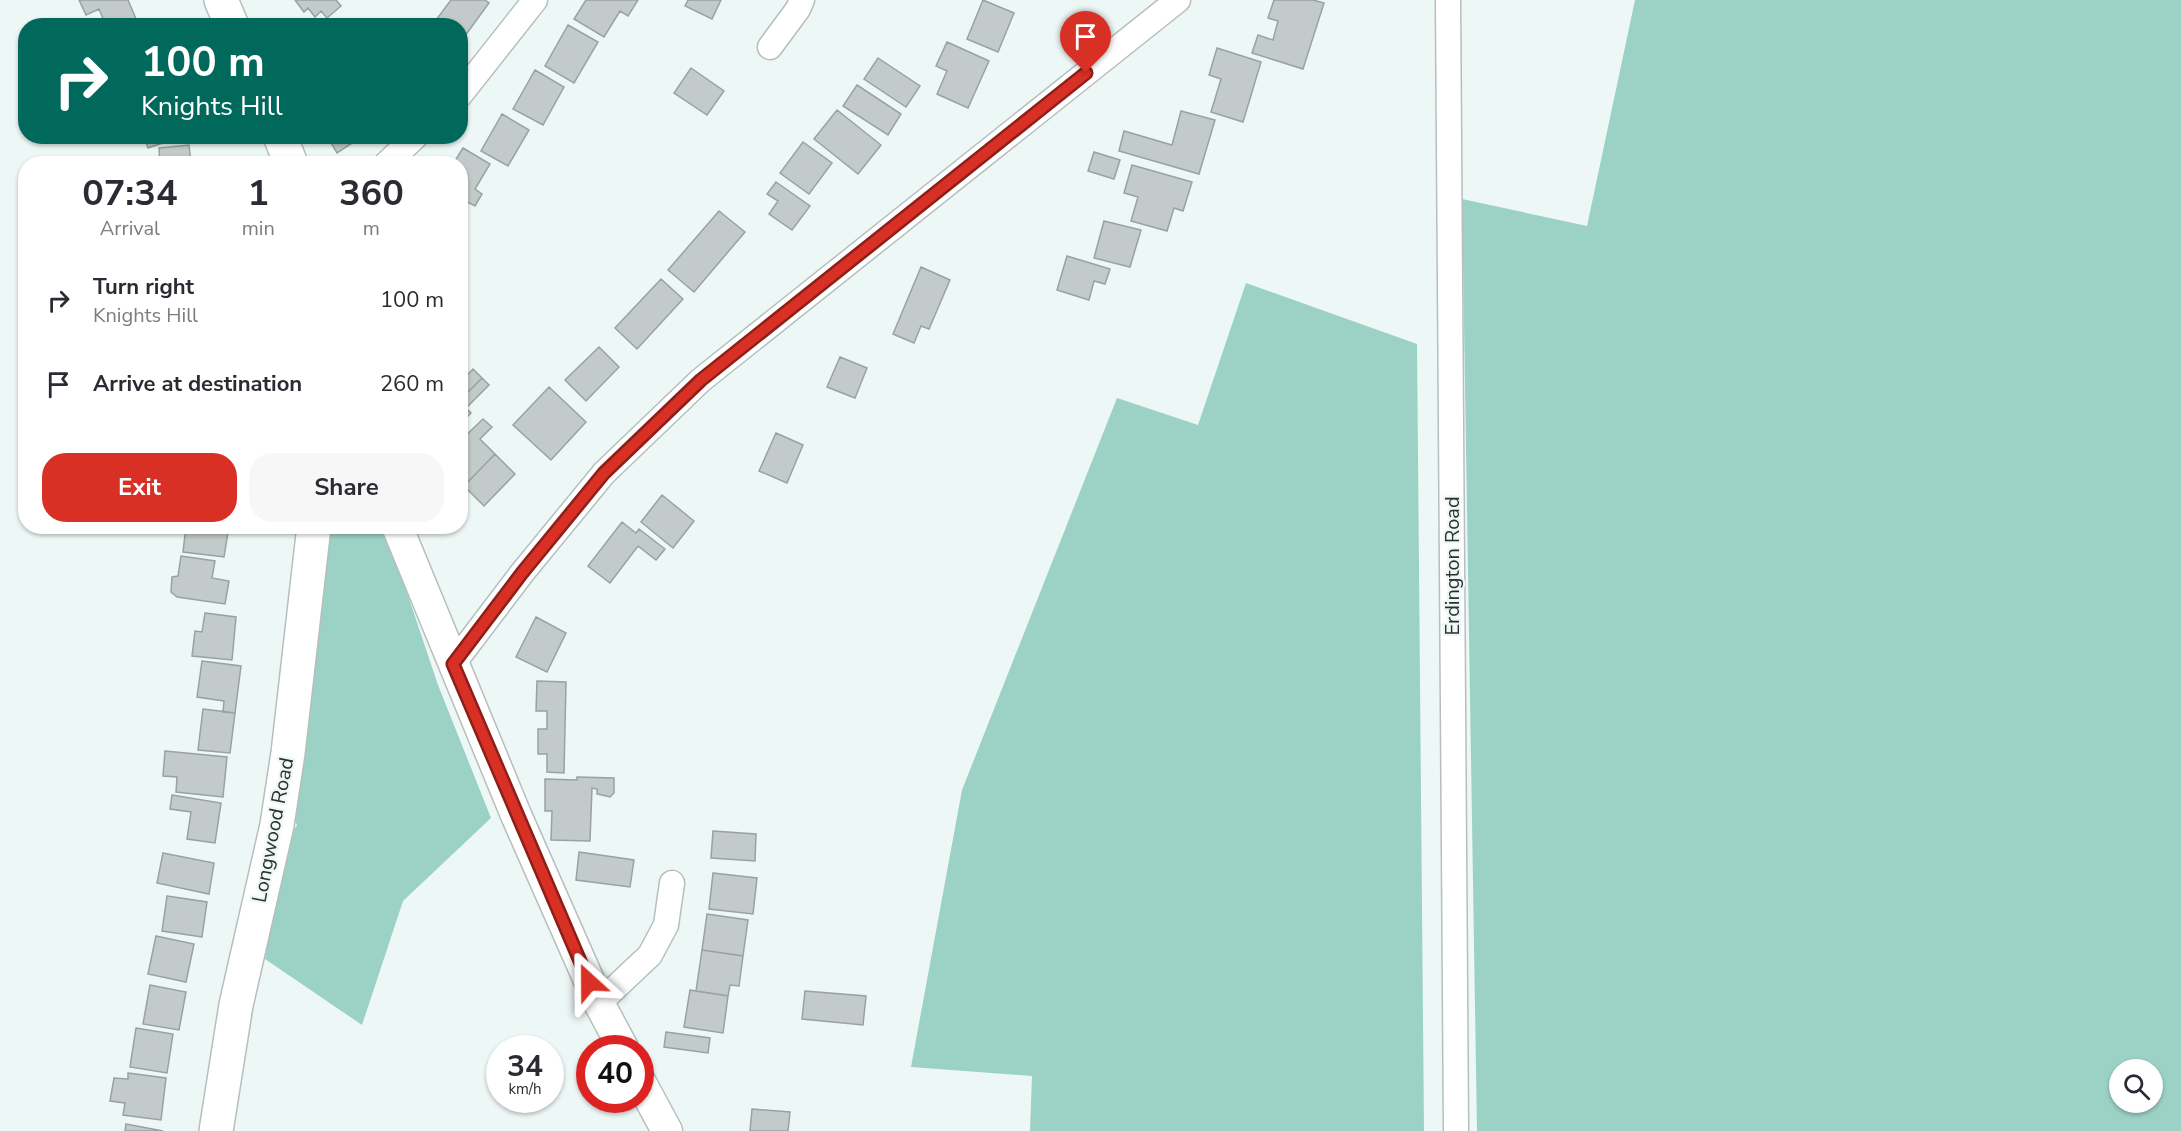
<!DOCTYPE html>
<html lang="en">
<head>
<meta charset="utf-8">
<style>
	body { margin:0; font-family:"Nunito Sans",sans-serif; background:#f7f7f7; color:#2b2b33; height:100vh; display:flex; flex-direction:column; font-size:22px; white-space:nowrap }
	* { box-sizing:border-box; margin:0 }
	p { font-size:20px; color:#7c7c81 }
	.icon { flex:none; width:33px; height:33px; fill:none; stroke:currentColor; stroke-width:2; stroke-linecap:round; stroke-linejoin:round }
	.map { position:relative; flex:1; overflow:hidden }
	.drawer { position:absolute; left:18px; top:156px; width:450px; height:378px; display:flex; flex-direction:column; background:#fff; border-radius:24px; box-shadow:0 2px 4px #0004 }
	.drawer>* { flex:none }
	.hud { position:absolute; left:18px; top:18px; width:450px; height:126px; border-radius:24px; box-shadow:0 2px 4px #0004; background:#00695c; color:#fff; overflow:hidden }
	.tools { position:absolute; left:2109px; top:1059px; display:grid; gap:12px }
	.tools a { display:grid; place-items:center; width:54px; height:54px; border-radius:50%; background:#fff; box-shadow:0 2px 4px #0004; font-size:30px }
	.speed { position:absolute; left:486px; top:1035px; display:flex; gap:12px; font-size:30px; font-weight:700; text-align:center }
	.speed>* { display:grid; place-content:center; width:78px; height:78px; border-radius:50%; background:#fff; box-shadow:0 2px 4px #0004; line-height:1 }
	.speed small { font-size:15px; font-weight:400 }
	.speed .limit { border:9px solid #d22; background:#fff; color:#111 }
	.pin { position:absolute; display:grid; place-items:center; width:51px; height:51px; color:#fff; margin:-62px -26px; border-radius:50% 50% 50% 0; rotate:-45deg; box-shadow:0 0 6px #0007 }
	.pin .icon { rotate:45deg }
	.me { position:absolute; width:66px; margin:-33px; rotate:336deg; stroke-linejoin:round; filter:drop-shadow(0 0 4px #0008) }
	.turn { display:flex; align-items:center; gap:21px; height:126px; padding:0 24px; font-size:27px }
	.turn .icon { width:78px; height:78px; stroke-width:2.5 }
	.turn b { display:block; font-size:42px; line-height:51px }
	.eta { display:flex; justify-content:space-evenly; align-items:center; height:102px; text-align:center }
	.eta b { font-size:36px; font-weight:700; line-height:42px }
	.action { display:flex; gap:12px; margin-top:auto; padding:12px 24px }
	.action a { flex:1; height:69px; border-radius:24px; background:#d93025; color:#fff; font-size:24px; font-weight:700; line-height:69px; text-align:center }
	.action a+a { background:#f7f7f7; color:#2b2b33 }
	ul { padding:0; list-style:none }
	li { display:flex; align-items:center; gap:18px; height:84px; padding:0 24px }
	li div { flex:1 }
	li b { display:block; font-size:22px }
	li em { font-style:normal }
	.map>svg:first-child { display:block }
</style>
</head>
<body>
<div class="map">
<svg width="2181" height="1131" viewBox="0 0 2181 1131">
	<rect width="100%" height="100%" fill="#edf7f5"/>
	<path fill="#9cd1c6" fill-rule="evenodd" d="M 1635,0 L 2181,0 L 2181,1131 L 1477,1131 L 1462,199 L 1587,226 ZM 2120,1070 L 2152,1070 L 2152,1102 L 2120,1102 Z
		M 1246,283 L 1417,344 L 1424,1131 L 1030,1131 L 1032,1076 L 911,1067 L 962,790 L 1117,398 L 1198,425 Z
		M 329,527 L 385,527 L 438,685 L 491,818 L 403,901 L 362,1025 L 265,959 L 287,840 L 297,825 L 291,814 Z"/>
	<path fill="#c2cbc9" stroke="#99a2a0" stroke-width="1.5" d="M 79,0 L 128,0 L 139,26 L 106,26 L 99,9 L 86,15 Z
		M 295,0 L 336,0 L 341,6 L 327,18 L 321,11 L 315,17 L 308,8 L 304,12 Z
		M 451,0 L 485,0 L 489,3 L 462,40 L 460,38 L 460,26 L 444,26 L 436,20 Z
		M 586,0 L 638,0 L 628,16 L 620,11 L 604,37 L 574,19 Z
		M 688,0 L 721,0 L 712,19 L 685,6 Z
		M 983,0 L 1014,13 L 998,52 L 967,39 Z
		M 1274,0 L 1313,0 L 1324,3 L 1303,69 L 1252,53 L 1258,35 L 1273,40 L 1278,21 L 1268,18 Z
		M 568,25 L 598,42 L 574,83 L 545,66 Z
		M 947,42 L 989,61 L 968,108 L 937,94 L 947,71 L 936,66 Z
		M 1217,48 L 1261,62 L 1243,122 L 1211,112 L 1221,79 L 1209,75 Z
		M 878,58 L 920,86 L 906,107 L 864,79 Z
		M 691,68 L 724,91 L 707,115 L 674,93 Z
		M 535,70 L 564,87 L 543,125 L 513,109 Z
		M 857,85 L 901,114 L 888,135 L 843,106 Z
		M 837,110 L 881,145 L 858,174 L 814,139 Z
		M 1181,111 L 1215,120 L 1199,174 L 1119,151 L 1124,131 L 1172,145 Z
		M 502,114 L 529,130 L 508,166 L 481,151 Z
		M 144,136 L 184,136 L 148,148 Z
		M 327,136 L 363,136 L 337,153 Z
		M 803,142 L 832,163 L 809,194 L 780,173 Z
		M 189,145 L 191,164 L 160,164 L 159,148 Z
		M 463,148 L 490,164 L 475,189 L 482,194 L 475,206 L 460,198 L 460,164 L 453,164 Z
		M 1094,152 L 1120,160 L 1114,179 L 1088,171 Z
		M 1132,165 L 1192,182 L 1183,211 L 1174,208 L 1167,231 L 1131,221 L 1138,197 L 1124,193 Z
		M 776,182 L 810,206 L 792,230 L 769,214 L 778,201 L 767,194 Z
		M 719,211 L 745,232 L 694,292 L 668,270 Z
		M 1104,221 L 1141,230 L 1130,267 L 1094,258 Z
		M 1067,256 L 1110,269 L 1105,284 L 1094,281 L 1089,300 L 1057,290 Z
		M 921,267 L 950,280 L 929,329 L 921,326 L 914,343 L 893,334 Z
		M 661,279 L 683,299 L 637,349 L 615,328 Z
		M 599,347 L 619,367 L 586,401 L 565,380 Z
		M 840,357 L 867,368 L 855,398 L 827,387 Z
		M 473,369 L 482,378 L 460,400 L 460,382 Z
		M 482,378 L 489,385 L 466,408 L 471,413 L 460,424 L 460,400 Z
		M 549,387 L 586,422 L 551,460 L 513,425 Z
		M 483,419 L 492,427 L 480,439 L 495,454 L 464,486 L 460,482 L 460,441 Z
		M 776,433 L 803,445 L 787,483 L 759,471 Z
		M 495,454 L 515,474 L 484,506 L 464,486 Z
		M 662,495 L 694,521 L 673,548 L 641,522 Z
		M 622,522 L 636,533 L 639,529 L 665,549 L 656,560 L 638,546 L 610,583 L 588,566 Z
		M 186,526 L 229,526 L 224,557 L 183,552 Z
		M 181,556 L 215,561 L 212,578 L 229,581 L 225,604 L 177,597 L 171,592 L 172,577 L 178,576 Z
		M 205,613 L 236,617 L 232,660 L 192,656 L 195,631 L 202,632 Z
		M 536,617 L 566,633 L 547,672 L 516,657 Z
		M 202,661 L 241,666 L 235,713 L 223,712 L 224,701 L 197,697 Z
		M 537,681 L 566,682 L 564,773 L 547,772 L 547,754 L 538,754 L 538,729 L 547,729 L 547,711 L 536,711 Z
		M 203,709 L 235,713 L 230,753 L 198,750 Z
		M 165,751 L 227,757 L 223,797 L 176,792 L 177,777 L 163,776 Z
		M 577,777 L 614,778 L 614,793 L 610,797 L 602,795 L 597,794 L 597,789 L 592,788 L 590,841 L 551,840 L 552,811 L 545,811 L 545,779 L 577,780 Z
		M 172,795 L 221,803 L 215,843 L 187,839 L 191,812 L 170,809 Z
		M 713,831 L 756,834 L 755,861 L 711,858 Z
		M 579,852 L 634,860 L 630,887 L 576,880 Z
		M 163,853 L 214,863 L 209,894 L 157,883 Z
		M 713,873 L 757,878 L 753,914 L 709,909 Z
		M 167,896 L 207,902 L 202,937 L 162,931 Z
		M 707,914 L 748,920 L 743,956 L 702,950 Z
		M 156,936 L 194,944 L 186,982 L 148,974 Z
		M 702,950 L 743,956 L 739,986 L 730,985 L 728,996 L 696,991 Z
		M 150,985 L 186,992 L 179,1030 L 143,1024 Z
		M 690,990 L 728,996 L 723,1033 L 684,1027 Z
		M 805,991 L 866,996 L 863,1025 L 802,1019 Z
		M 136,1028 L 173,1034 L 167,1073 L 130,1067 Z
		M 666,1032 L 710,1038 L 708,1053 L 664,1047 Z
		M 128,1073 L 166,1078 L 161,1120 L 123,1115 L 125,1103 L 110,1101 L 114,1078 L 128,1079 Z
		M 752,1109 L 790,1112 L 788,1131 L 750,1131 Z
		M 126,1124 L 163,1131 L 125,1131 Z"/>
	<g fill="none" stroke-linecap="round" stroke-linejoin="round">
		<g stroke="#b6bfbd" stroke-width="27">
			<path id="minor" d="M 1448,0 L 1456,1131
				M 770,47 L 798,9 L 802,0
				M 460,95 L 535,0
				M 386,164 L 416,136
				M 453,664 L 522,573 L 604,473 L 701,380 L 1178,0
				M 599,1003 L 650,955 L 666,925 L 672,883"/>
		</g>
		<g stroke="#b6bfbd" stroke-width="33">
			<path id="tertiary" d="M 397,526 L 516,815 L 599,1003 L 623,1048
				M 640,1081 L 667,1131"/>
		</g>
		<g stroke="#b6bfbd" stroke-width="36">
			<path id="secondary" d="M 221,0 L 232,26
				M 280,136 L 291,164
				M 216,1131 L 236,1005 L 277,825 L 288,753 L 314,526"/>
		</g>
		<use href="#minor" stroke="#fff" stroke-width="24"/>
		<use href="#tertiary" stroke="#fff" stroke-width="30"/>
		<use href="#secondary" stroke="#fff" stroke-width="33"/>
	</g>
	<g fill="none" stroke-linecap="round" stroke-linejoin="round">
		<g stroke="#8d1f18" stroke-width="15">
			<path id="route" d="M 589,982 L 453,664 L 522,573 L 604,473 L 701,380 L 1086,73"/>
		</g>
		<use href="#route" stroke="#d93025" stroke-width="10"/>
	</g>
	<g text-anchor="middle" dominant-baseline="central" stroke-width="4.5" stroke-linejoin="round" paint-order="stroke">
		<g font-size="20" fill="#2c302f" stroke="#edf7f5">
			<text transform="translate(1452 566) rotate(-90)">Erdington Road</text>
			<text transform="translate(273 830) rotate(-79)">Longwood Road</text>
		</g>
	</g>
</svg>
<div class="tools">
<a><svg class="icon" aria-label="search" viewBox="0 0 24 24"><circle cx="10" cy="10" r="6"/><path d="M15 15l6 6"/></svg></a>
</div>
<div class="speed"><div>34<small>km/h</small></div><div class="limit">40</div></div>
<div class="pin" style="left:1086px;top:73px;background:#d93025"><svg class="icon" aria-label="arrive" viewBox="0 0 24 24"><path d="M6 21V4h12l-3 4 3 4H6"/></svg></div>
<svg class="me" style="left:589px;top:982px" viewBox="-20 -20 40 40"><path d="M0-17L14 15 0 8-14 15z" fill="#d93025" stroke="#fff" stroke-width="4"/></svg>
<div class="hud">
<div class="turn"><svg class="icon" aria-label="right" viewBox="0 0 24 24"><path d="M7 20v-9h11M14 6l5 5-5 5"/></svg><div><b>100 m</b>Knights Hill</div></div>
</div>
<section class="drawer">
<div class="eta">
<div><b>07:34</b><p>Arrival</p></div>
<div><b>1</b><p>min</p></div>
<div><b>360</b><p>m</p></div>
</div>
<ul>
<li><svg class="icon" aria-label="right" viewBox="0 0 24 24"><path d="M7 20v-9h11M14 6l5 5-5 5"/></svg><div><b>Turn right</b><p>Knights Hill</p></div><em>100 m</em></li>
<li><svg class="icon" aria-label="arrive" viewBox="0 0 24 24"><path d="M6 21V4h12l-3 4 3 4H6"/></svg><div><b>Arrive at destination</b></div><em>260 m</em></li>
</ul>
<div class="action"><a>Exit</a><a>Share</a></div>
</section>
</div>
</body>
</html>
